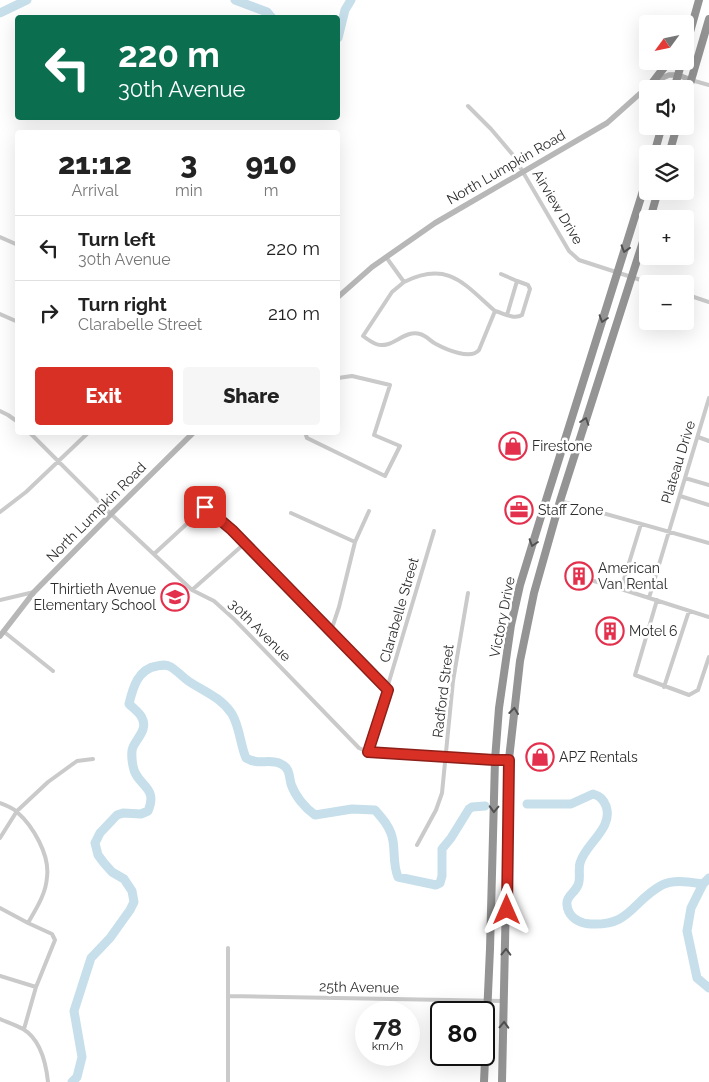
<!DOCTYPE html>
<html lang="en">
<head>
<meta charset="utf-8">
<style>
	body { margin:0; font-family:Raleway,sans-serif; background:#f6f6f6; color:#222; height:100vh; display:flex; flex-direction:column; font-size:19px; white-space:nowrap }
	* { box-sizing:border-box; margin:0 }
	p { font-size:16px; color:#767676 }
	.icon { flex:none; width:28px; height:28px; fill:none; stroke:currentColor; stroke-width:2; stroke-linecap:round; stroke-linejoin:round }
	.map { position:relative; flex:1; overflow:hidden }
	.side { position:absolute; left:15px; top:130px; width:325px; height:305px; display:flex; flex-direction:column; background:#fff; border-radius:5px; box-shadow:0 5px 20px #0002 }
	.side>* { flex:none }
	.guide { position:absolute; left:15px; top:15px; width:325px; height:105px; border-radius:5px; box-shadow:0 5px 20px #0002; background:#0b6e4f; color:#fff; overflow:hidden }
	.needle { width:32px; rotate:237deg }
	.buttons { position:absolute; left:639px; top:15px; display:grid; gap:10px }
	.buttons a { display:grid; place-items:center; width:55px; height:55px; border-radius:5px; background:#fff; box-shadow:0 5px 20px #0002; font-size:25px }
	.speed { position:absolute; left:355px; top:1001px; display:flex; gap:10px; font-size:25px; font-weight:700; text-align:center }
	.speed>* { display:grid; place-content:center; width:65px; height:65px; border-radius:50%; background:#fff; box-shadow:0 5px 20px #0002; line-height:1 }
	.speed small { font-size:12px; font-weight:400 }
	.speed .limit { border:2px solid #111; border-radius:8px; background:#fff; color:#111 }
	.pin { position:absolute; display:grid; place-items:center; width:42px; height:42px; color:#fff; margin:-21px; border-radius:10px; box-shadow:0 2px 8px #0006 }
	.me { position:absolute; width:55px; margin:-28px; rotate:0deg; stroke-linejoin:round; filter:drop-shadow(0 0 4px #0008) }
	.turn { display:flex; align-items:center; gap:18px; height:105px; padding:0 20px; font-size:22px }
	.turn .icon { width:65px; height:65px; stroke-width:2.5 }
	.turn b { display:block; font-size:35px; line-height:42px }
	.eta { display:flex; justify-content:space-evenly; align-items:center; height:85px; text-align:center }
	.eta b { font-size:30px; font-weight:800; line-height:35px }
	.cta { display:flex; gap:10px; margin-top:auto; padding:10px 20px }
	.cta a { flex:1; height:58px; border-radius:5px; background:#d93025; color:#fff; font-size:20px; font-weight:800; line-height:58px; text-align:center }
	.cta a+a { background:#f6f6f6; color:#222 }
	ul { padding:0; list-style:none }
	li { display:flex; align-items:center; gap:15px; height:65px; padding:0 20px; border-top:1px solid #e0e0e0 }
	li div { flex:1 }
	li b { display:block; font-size:19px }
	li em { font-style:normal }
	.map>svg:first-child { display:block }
</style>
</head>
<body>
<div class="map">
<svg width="709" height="1082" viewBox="0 0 709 1082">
	<rect width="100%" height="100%" fill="#fff"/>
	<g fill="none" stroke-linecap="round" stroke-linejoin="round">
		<path stroke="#c6dfea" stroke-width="9" d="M 235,0 L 267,12 L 272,18
			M 0,13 L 27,0
			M 338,38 L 345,10 L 351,0
			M 527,804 L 571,804 L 593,794 C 600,796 603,799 606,806 C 614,828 585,844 580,863 C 578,870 581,879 578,885 C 574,895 562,897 569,912 C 573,920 583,924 591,924 C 631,926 632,901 662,885 C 674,879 689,882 703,884
			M 709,878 L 703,884 L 691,908 L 687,931 L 697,978 L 709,988
			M 72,1082 L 77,1077 L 82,1057 L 74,1011 L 91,958 L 110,938 L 130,910 L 134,902 L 132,891 L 124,879 L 112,872 L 104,863 L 98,855 L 95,843 L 100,833 L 117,815 L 123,813 L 141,814 L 148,811 C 159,786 136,786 133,766 C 132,761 131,751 133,747 C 137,738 148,729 142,718 C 140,713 133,708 129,704 C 133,687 138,669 157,666 C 162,665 166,664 171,667 C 179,672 185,680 193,684 C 208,693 222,699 232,714 C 240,728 240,744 246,758 C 259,766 269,758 281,764 C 290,768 289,776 291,784 C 295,796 305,808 315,815 L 352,809 L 375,810 C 383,819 391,828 393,841 C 395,853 393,865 398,877 L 436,885 L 440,883 L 442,876 L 442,849 L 451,838 L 469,809 L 472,807 L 485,806"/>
		<path stroke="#cacaca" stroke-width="4" d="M 691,80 L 709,85
			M 468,106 L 491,129 L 513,155 L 569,251 L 579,260 L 653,284
			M 0,237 L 18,245
			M 386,257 L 404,282 L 392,292 L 363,336 C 367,339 371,342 376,344 C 392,350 404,329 420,334 C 427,336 430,341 436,344 C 447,350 471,360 479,350 L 495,311 C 464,284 448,260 404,282
			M 501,274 L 517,281
			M 685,294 L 709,302
			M 495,311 C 503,313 514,320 522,315 L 530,289 L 528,285 L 517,281 L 507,315
			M 0,314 L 18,322
			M 0,411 L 8,415 L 18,422
			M 29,432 L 111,514 L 192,590 L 214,601 L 234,619 L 359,748 L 368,752 L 495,760 L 509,759
			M 305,432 L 307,438 L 385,476 L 400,446 L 374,435 L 390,385 L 352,376 L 338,378
			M 698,437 L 709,441
			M 685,478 L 709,485
			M 680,496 L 709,505
			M 560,501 L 709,543
			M 0,512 L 26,492 L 89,432
			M 291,513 L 355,542
			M 641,524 L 621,589 L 709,617
			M 154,554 L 205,507 L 232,530 L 388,690
			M 594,581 L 621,589
			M 192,590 L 244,544
			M 649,598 L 709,398
			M 0,600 L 34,592
			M 657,600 L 635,675 L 689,695 L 698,690 L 709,657
			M 3,631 L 53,671
			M 331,631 L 339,607 L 355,542 L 369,511
			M 664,687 L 689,611
			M 368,752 L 434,531
			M 0,803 C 5,805 13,808 17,812 C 33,826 50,855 47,877 C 46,894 36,909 28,923
			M 0,838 L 17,811 L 48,782 L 77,761 L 93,759
			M 417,845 L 436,810 L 442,793 L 453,681 L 468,593
			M 0,908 L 28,923 L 52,934 L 55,940 L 36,987 L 24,1029
			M 0,976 L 36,987
			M 228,996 L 503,1001
			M 0,1019 C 7,1022 16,1025 23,1029 C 40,1039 46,1063 48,1082
			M 228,1082 L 228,948"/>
		<path stroke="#b7b7b7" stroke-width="5.5" d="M 338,297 L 372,267 L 435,223 L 607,123 L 653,82 L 669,75 L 678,75 L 691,80
			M 0,636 L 34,592 L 111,514 L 194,432"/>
		<path stroke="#949494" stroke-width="8" d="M 685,50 L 699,0
			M 653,82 L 669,61
			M 656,89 L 657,89
			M 674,89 L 682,61
			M 645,90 L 648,90
			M 685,101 L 709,19
			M 654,154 L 662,126
			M 669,154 L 677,126
			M 650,219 L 658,191
			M 484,1082 L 490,949 L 495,760 L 499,708 L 511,625 L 520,585 L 547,497 L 648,175
			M 502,1082 L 509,759 L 520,661 L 534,593 L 560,501 L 648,226"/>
	</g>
	<defs><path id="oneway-chevron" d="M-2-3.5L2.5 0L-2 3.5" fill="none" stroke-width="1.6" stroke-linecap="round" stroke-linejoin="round" transform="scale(1.25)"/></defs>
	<g stroke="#515151">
		<use href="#oneway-chevron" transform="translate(625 249) rotate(107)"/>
		<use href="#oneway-chevron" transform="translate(603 319) rotate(108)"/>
		<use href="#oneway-chevron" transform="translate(585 421) rotate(-72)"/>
		<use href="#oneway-chevron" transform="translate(533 543) rotate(108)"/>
		<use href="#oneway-chevron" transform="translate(514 711) rotate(-83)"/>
		<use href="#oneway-chevron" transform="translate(494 809) rotate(92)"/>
		<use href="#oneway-chevron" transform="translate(506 952) rotate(-89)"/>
		<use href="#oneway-chevron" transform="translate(504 1025) rotate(-88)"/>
	</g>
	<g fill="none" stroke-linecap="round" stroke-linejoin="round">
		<g stroke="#8d1f18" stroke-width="12">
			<path id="route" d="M 205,507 L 232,530 L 388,690 L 368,752 L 494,760 L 509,760 L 507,910"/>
		</g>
		<use href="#route" stroke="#d93025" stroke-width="9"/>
	</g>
	<defs>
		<g id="shop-ring" transform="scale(1.4375)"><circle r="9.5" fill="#fff" stroke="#e3304d" stroke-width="1.5"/><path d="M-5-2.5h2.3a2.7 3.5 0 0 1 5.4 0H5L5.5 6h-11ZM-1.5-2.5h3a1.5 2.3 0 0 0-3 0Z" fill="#e3304d"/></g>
		<g id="office-ring" transform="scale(1.4375)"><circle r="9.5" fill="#fff" stroke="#e3304d" stroke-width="1.5"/><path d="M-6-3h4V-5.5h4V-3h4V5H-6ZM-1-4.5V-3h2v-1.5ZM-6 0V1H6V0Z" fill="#e3304d"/></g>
		<g id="building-ring" transform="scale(1.4375)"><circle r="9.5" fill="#fff" stroke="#e3304d" stroke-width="1.5"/><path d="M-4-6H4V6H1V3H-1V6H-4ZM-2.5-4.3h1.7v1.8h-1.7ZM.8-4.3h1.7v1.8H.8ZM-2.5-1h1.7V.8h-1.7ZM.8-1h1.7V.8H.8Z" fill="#e3304d"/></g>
		<g id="school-ring" transform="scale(1.4375)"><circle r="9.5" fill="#fff" stroke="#e3304d" stroke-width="1.5"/><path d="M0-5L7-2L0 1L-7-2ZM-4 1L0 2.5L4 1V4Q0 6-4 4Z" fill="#e3304d"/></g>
	</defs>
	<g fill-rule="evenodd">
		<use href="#shop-ring" x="513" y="446"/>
		<use href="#office-ring" x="519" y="510"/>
		<use href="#building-ring" x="579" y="576"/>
		<use href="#school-ring" x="175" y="597"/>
		<use href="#building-ring" x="610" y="631"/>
		<use href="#shop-ring" x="540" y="757"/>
	</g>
	<g text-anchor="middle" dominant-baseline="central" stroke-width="5" stroke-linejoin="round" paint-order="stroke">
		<g font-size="14" fill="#2d2d2d" stroke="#fff">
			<text transform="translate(506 167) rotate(-30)">North Lumpkin Road</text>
			<text transform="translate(558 207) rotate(59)">Airview Drive</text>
			<text transform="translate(678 462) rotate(-73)">Plateau Drive</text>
			<text transform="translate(96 512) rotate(-45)">North Lumpkin Road</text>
			<text transform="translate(399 610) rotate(-74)">Clarabelle Street</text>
			<text transform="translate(502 617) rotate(-79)">Victory Drive</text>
			<text transform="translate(260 630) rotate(45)">30th Avenue</text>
			<text transform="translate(443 691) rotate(-83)">Radford Street</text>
			<text transform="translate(359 987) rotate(1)">25th Avenue</text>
		</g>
		<g font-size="14" fill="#2d2d2d" stroke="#fff" text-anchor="start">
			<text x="532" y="446">Firestone</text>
			<text x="538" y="510">Staff Zone</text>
			<text x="598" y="568">American<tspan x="598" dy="16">Van Rental</tspan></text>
			<text x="156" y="589" text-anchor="end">Thirtieth Avenue<tspan x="156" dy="16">Elementary School</tspan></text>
			<text x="629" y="631">Motel 6</text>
			<text x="559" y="757">APZ Rentals</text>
		</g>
	</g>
</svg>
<div class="buttons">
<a><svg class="needle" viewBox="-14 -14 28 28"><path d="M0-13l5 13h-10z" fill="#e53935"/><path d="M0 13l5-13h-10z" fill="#767676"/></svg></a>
<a><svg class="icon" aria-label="sound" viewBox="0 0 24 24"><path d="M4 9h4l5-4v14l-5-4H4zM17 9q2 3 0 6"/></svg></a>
<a><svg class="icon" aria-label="layers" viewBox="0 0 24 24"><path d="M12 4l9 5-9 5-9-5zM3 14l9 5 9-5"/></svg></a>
<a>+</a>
<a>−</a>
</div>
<div class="speed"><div>78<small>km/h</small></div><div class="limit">80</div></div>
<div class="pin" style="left:205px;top:507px;background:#d93025"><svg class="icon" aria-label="arrive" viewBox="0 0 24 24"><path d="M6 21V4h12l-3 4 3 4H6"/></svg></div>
<svg class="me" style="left:507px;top:910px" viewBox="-20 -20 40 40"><path d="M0-17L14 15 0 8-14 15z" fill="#d93025" stroke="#fff" stroke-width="4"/></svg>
<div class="guide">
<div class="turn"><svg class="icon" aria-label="left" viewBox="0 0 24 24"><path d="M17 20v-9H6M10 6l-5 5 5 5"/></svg><div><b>220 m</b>30th Avenue</div></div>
</div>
<section class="side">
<div class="eta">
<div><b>21:12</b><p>Arrival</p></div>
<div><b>3</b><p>min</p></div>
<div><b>910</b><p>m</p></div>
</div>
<ul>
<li><svg class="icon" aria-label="left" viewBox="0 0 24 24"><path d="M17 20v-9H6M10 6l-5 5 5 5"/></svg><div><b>Turn left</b><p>30th Avenue</p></div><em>220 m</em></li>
<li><svg class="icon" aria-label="right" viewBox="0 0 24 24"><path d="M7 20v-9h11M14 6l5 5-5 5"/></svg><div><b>Turn right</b><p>Clarabelle Street</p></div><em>210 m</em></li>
</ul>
<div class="cta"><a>Exit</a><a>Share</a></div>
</section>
</div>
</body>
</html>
